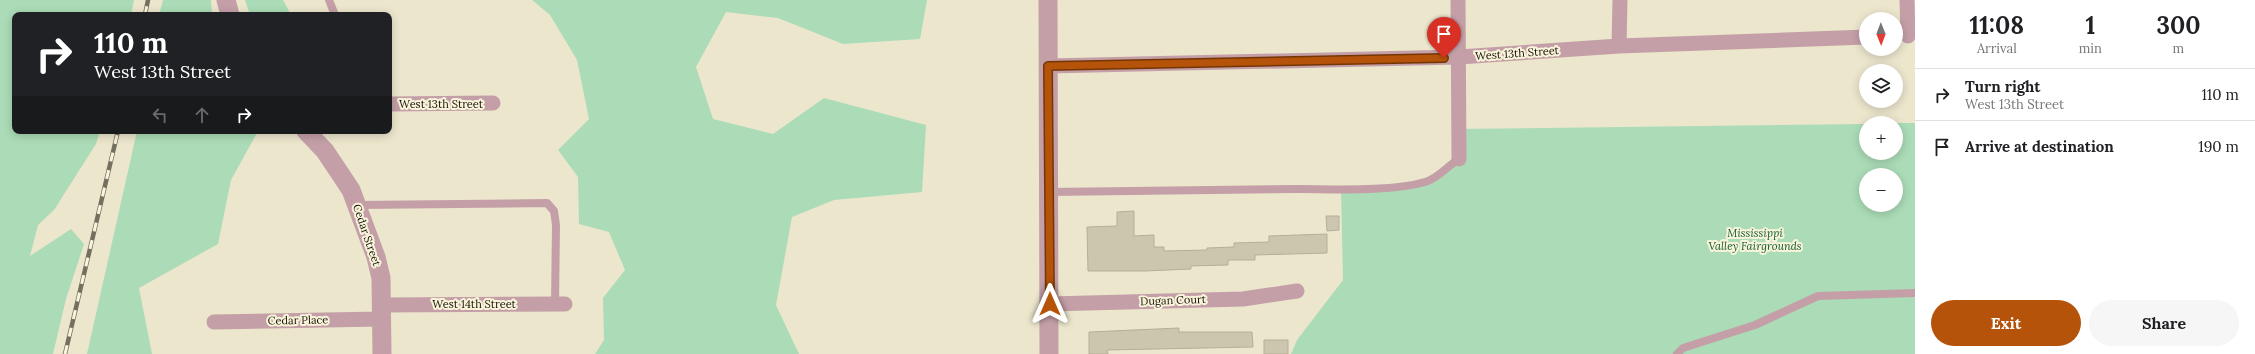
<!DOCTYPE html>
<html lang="en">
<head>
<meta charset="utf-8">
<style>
	body { margin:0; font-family:Lora,serif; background:#f6f6f6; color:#202124; height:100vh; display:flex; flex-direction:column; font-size:15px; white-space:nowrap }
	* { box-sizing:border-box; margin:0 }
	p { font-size:13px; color:#757577 }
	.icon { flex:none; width:22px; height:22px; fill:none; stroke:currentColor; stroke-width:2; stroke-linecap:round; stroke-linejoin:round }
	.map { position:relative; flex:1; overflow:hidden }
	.side { display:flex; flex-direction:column; background:#fff; width:340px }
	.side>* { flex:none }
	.banner { position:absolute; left:12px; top:12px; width:380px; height:122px; border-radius:8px; box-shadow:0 2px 10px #0003; background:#202124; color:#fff; overflow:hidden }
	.needle { width:26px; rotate:179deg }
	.buttons { position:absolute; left:1859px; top:12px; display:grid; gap:8px }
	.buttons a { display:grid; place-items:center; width:44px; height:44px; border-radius:50%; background:#fff; box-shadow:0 2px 10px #0003; font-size:20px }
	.pin { position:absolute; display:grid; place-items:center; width:34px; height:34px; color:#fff; margin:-41px -17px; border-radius:50% 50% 50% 0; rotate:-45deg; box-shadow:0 0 4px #0007 }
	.pin .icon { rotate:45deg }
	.me { position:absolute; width:44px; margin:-22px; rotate:0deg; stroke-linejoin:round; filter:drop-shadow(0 0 3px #0008) }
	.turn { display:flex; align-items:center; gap:14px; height:84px; padding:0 16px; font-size:18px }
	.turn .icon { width:52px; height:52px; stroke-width:2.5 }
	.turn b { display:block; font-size:28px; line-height:34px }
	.lanes { display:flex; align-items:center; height:38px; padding:0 16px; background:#0003; justify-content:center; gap:20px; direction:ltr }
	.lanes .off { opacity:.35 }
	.eta { display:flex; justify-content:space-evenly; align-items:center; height:68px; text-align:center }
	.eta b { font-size:24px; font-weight:700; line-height:28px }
	.button { display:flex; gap:8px; margin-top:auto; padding:8px 16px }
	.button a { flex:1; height:46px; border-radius:24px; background:#b45309; color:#fff; font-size:16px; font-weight:700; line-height:46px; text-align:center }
	.button a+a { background:#f6f6f6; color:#202124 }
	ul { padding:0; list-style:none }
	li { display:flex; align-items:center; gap:12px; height:52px; padding:0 16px; border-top:1px solid #e0e0e0 }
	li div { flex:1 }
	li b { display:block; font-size:15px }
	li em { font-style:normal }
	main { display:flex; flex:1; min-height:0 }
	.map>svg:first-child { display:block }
</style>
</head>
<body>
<main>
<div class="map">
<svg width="1915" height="354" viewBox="0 0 1915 354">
	<rect width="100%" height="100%" fill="#ece6cd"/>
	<path fill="#abdcb7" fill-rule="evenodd" d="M 0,0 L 134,0 L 131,15 L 15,15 L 15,131 L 100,131 L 96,144 L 54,210 L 38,225 L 30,256 L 71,229 L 84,244 L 66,299 L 53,354 L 0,354 Z
		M 163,0 L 211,0 L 212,15 L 159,15 Z
		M 245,0 L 283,0 L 291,15 L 250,15 Z
		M 532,0 L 927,0 L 920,39 L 843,44 L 778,18 L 726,12 L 696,67 L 713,119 L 773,134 L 824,98 L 926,125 L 922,192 L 834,200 L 792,217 L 776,305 L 799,354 L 595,354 L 604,340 L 603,298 L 625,270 L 609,232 L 579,224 L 578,177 L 558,150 L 589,119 L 577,60 L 550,15 Z
		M 1896,123 L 1915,123 L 1915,354 L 1291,354 L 1297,340 L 1343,280 L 1341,189 L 1427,182 L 1452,163 L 1458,129 L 1866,124 L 1866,153 L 1896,153 ZM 1866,175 L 1896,175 L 1896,205 L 1866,205 Z
		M 137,131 L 258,131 L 231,180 L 218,244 L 139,288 L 152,354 L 87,354 Z"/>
	<path fill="#cbc6ad" stroke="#b4af96" d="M 1134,211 L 1134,236 L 1154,235 L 1154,247 L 1164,247 L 1164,251 L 1207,250 L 1207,248 L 1234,247 L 1234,243 L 1269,242 L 1269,236 L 1327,234 L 1327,253 L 1255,255 L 1255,260 L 1228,260 L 1228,265 L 1191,266 L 1191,269 L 1145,271 L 1088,271 L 1087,227 L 1117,226 L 1117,212 Z
		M 1326,216 L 1339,216 L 1339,230 L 1327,231 Z
		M 1179,328 L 1179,332 L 1252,332 L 1253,347 L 1107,350 L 1108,354 L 1089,354 L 1089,332 Z
		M 1264,340 L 1288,340 L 1288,354 L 1264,354 Z"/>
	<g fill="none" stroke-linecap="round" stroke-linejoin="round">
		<path stroke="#c49fa7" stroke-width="8" d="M 329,0 L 335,15
			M 1049,192 C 1132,191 1215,190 1298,189 C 1334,189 1391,192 1425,182 C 1439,178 1447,166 1459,159
			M 357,205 L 547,203 L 554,211 L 556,225 L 555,304
			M 1677,354 L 1683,348 L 1755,325 L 1818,296 L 1915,293"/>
		<path stroke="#c49fa7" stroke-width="15" d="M 1458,0 L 1459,159
			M 1907,0 L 1908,36
			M 1619,46 L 1620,0
			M 1048,66 L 1459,57 L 1619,46 L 1866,37
			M 389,104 L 493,103
			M 1049,304 L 1243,299 L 1297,291
			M 382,305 L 565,304
			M 214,322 L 382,319"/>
		<path stroke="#c49fa7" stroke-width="19" d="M 226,0 L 230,15
			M 1048,0 L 1049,354
			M 306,131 L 325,151 L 351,190 L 376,257 L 381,278 L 382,354"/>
		<g stroke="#747060" stroke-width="4.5">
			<path id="rail" d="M 145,15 L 148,0
				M 65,354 L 118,131"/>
		</g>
		<use href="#rail" stroke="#f9f4da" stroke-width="3" stroke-dasharray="9" stroke-linecap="butt"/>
	</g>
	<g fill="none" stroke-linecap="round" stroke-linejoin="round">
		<g stroke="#753606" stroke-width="10">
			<path id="route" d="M 1050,304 L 1048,66 L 1444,58"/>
		</g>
		<use href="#route" stroke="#b45309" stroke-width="7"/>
	</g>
	<g text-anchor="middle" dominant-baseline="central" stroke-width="4" stroke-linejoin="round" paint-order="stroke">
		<g font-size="11" fill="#131108" stroke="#f9f4da">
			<text transform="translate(1517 53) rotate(-4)">West 13th Street</text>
			<text x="441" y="104">West 13th Street</text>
			<text transform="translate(367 235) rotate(71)">Cedar Street</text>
			<text transform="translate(1173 300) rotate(-2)">Dugan Court</text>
			<text x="474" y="304">West 14th Street</text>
			<text transform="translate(298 320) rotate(-1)">Cedar Place</text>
		</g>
		<g font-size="11" font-style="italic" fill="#0d5b2e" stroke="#f9f4da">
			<text x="1755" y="233">Mississippi<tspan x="1755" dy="13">Valley Fairgrounds</tspan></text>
		</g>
	</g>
</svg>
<div class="buttons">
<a><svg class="needle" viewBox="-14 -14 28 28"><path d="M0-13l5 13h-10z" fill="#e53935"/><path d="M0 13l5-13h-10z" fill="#757577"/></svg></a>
<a><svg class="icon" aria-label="layers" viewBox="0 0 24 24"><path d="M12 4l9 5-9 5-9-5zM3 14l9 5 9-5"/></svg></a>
<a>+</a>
<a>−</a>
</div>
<div class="pin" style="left:1444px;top:58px;background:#d93025"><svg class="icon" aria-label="arrive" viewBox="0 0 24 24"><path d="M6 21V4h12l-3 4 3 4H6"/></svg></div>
<svg class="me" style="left:1050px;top:304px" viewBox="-20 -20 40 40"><path d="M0-17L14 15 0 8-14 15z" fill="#b45309" stroke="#fff" stroke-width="4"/></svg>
<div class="banner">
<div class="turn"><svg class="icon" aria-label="right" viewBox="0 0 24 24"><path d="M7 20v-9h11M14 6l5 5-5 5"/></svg><div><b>110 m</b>West 13th Street</div></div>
<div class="lanes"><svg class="icon off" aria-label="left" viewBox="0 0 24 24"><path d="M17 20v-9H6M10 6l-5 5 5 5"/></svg><svg class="icon off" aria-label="ahead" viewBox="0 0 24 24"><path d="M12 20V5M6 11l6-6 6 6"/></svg><svg class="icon" aria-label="right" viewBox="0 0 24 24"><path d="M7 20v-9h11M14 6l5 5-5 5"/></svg></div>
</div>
</div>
<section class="side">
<div class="eta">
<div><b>11:08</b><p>Arrival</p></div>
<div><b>1</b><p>min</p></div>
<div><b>300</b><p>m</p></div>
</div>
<ul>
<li><svg class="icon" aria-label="right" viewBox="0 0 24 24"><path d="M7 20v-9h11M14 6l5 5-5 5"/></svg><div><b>Turn right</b><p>West 13th Street</p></div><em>110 m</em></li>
<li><svg class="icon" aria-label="arrive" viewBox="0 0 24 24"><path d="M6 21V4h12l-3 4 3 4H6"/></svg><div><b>Arrive at destination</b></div><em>190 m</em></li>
</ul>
<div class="button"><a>Exit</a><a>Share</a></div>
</section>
</main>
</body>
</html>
